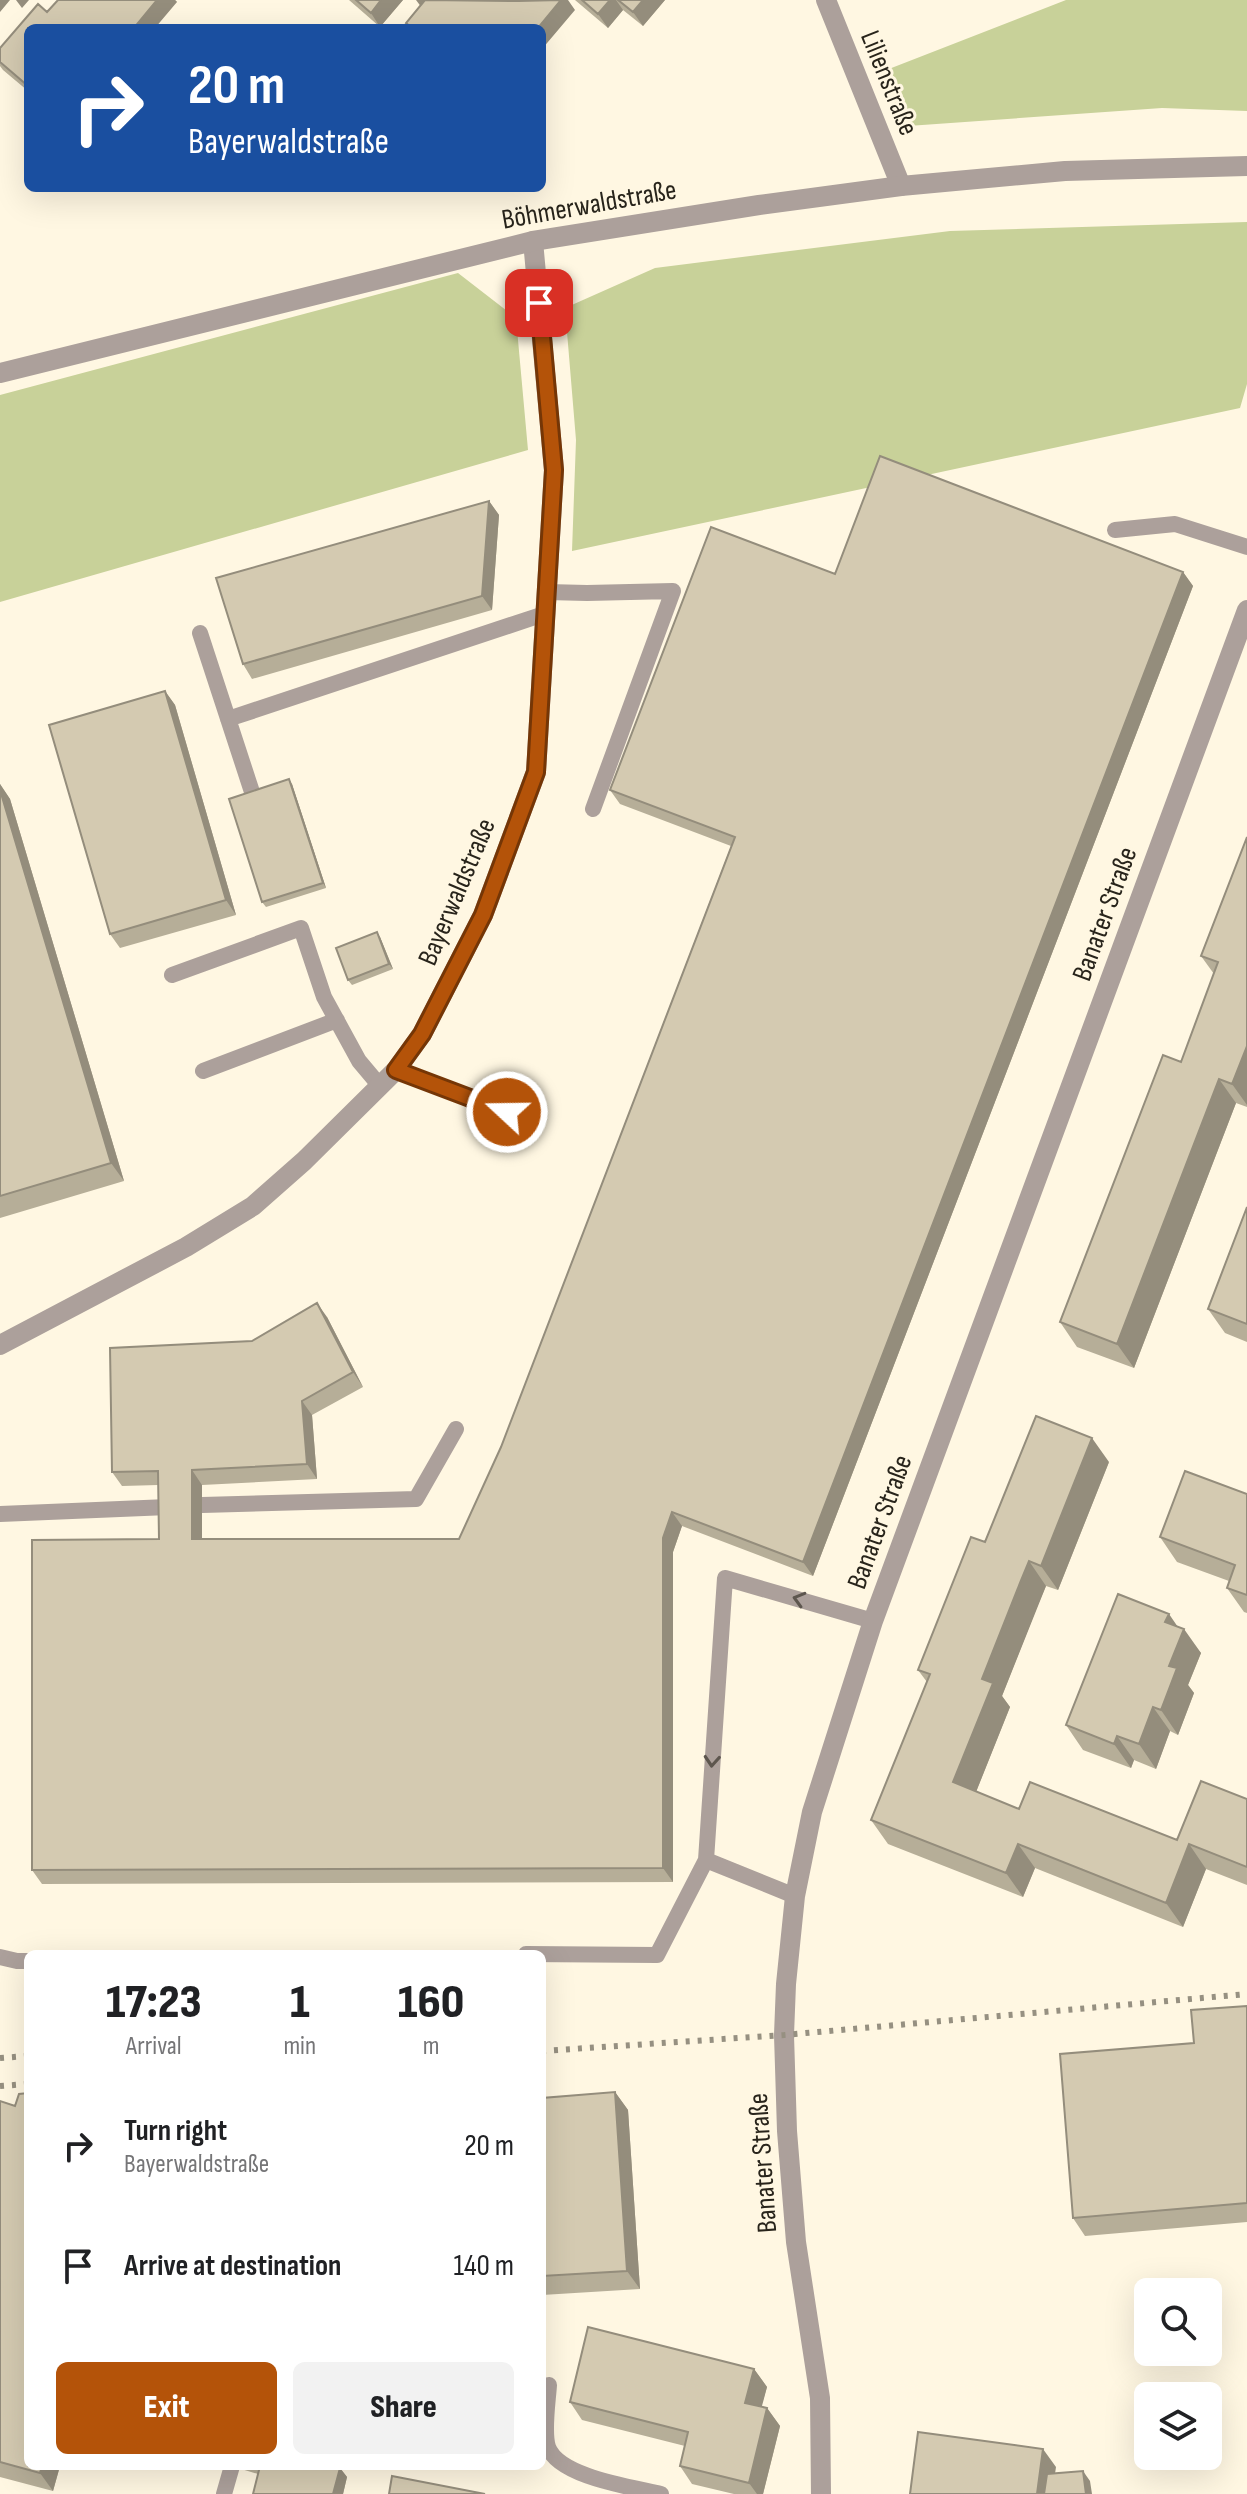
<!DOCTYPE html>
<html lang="en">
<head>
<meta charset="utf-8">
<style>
	body { margin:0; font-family:"Sofia Sans Condensed",sans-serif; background:#f2f2f2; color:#202124; height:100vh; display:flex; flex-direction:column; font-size:30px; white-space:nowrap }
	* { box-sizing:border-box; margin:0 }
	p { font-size:26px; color:#757577 }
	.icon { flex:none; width:44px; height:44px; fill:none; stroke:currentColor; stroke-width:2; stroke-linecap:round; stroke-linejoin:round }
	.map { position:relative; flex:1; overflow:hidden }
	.drawer { position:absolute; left:24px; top:1950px; width:522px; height:520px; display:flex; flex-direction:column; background:#fff; border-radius:12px; box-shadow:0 8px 32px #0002 }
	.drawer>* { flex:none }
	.hud { position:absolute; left:24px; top:24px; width:522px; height:168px; border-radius:12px; box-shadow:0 8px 32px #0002; background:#1a4fa0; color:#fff; overflow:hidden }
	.tools { position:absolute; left:1134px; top:2278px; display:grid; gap:16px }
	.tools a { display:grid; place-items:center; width:88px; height:88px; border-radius:12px; background:#fff; box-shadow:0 8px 32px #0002; font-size:40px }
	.pin { position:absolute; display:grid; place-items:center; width:68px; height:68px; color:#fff; margin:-34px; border-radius:16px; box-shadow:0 4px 12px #0006 }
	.me { position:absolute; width:88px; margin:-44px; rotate:291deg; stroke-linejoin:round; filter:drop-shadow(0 0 6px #0008) }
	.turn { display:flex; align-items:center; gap:28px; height:168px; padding:0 32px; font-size:36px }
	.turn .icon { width:104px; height:104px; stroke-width:2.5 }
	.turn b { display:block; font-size:56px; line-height:68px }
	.eta { display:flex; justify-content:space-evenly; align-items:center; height:136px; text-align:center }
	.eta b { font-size:48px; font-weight:800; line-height:56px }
	.primary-button { display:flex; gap:16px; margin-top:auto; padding:16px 32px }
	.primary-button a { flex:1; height:92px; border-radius:12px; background:#b45309; color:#fff; font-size:32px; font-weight:800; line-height:92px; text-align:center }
	.primary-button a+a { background:#f2f2f2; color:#202124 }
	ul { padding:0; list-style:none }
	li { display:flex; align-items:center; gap:24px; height:120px; padding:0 32px }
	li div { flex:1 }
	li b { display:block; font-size:30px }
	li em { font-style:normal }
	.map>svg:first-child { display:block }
</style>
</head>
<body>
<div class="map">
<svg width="1247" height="2494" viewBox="0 0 1247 2494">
	<rect width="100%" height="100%" fill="#fff7e2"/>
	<path fill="#c8d199" d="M 1066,0 L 1247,0 L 1247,111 L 1162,108 L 908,126 L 876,74 Z
		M 1247,222 L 1247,384 L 1240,408 L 572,551 L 576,440 L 565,308 L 655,268 L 950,231 Z
		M 458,273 L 516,318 L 528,450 L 0,602 L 0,395 Z"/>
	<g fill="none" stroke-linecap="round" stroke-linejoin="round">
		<path stroke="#aca09b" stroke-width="16" d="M 1115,530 L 1175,524 L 1247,547
			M 547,592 L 587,593 L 673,591 L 593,809
			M 200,633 L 252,792
			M 228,719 L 544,614
			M 172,975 L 301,928 L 324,997 L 359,1061 L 380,1086
			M 396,1070 L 507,1112
			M 203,1071 L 337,1020
			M 202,1505 L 416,1499 L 456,1429
			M 0,1514 L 168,1507
			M 795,1896 L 706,1860 L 725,1578 L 873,1621
			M 526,1954 L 657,1955 L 706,1860
			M 0,1957 L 17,1961 L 28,1961
			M 549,2385 C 548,2401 543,2432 548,2447 C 559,2477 632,2487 661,2494
			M 224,2494 L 232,2466"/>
		<path stroke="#aca09b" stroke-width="20" d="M 826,0 L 901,186
			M 0,1345 L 186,1247 L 253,1206 L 304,1161 L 396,1070 L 422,1034 L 483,915 L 536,772 L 554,470 L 533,241
			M 821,2494 L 820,2398 L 796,2242 L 787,2131 L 784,2035 L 786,1984 L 795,1896 L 812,1812 L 873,1621 L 1247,610"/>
		<path stroke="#aca09b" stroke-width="20" d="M 0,373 L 533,241 L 759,205 L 901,186 L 1065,171 L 1247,166"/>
		<path stroke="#969081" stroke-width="6" stroke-dasharray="4 8" stroke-linecap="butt" d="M 542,2051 L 784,2035 L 1247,1994
			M 0,2058 L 28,2056
			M 0,2086 L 28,2084"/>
	</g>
	<path fill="#b6ae98" d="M 58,0 L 175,0 L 177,2 L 28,28 L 28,91 L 3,70 L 0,66 L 0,48 L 47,12 Z
		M 349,0 L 403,0 L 380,27 Z
		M 575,0 L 665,0 L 643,26 L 623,10 L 608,28 Z
		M 489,501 L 499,515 L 492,610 L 252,679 L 243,664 Z
		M 1183,572 L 1193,586 L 813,1576 L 682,1526 L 673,1552 L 673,1882 L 42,1884 L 32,1870 L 159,1539 L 158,1485 L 122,1486 L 112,1472 L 252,1341 L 327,1317 L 363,1387 L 312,1415 L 317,1479 L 202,1485 L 202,1539 L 459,1539 L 501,1447 L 731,846 L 620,804 L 610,790 L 835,574 Z
		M 165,691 L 175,705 L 236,915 L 120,948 L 110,934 Z
		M 0,784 L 10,799 L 124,1181 L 0,1218 Z
		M 292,784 L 326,888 L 266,907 L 262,902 Z
		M 1247,837 L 1247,1107 L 1236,1103 L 1134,1368 L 1077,1347 L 1060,1322 L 1181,1062 L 1214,974 L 1201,956 Z
		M 380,937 L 393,969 L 352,985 L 348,980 Z
		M 1247,1207 L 1247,1342 L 1225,1333 L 1208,1309 Z
		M 1109,1462 L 1058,1590 L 1046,1586 L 1037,1607 L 1002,1696 L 1010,1707 L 976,1792 L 1019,1809 L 1177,1840 L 1247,1799 L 1247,1885 L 1206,1869 L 1183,1927 L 1035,1868 L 1023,1897 L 888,1844 L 871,1820 L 927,1682 L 918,1670 Z
		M 1247,1494 L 1247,1613 L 1244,1612 L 1227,1588 L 1229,1581 L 1177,1562 L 1160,1537 Z
		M 1178,1627 L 1201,1653 L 1188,1685 L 1194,1693 L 1178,1735 L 1170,1731 L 1156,1769 L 1134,1760 L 1131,1768 L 1083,1750 L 1066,1725 Z
		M 1247,2006 L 1247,2222 L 1085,2236 L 1073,2218 L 1194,2043 Z
		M 615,2092 L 628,2110 L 640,2289 L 542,2295 L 542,2098 Z
		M 0,2101 L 28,2466 L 60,2466 L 53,2491 L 0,2477 Z
		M 754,2369 L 767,2387 L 761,2407 L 767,2408 L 780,2426 L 763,2494 L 734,2494 L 692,2484 L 680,2466 L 685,2446 L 582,2420 L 570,2402 Z
		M 236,2466 L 334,2466 L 340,2468 L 347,2477 L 343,2494 L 253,2494 L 258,2474 L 238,2468 Z"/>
	<path fill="#948d7c" d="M 0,0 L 10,0 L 0,12 Z
		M 16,0 L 29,0 L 22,8 Z
		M 157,0 L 175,0 L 177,2 L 155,28 L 134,28 Z
		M 381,0 L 403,0 L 380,27 L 371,13 Z
		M 416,0 L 428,0 L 422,8 Z
		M 561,0 L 568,0 L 575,10 L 542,49 L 542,28 L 538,28 Z
		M 610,0 L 616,0 L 623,10 L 608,28 L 598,14 Z
		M 643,0 L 665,0 L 643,26 L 633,12 Z
		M 489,501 L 499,515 L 492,610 L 482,596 Z
		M 1183,572 L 1193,586 L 813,1576 L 803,1562 Z
		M 165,691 L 175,705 L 236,915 L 226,900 Z
		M 289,779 L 292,784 L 326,888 L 323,883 Z
		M 0,784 L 10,799 L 124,1181 L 111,1163 L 0,790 Z
		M 377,932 L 380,937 L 393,969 L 389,964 Z
		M 1247,1046 L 1247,1105 L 1232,1084 Z
		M 1219,1079 L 1236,1103 L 1134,1368 L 1117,1344 Z
		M 317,1303 L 327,1317 L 363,1387 L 353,1372 Z
		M 302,1401 L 312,1415 L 317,1479 L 307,1464 Z
		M 1092,1438 L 1109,1462 L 1058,1590 L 1041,1566 Z
		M 192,1470 L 202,1485 L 202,1554 L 192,1539 Z
		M 672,1512 L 682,1526 L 673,1552 L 673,1882 L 663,1868 L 663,1538 Z
		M 1029,1561 L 1046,1586 L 1002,1696 L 1010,1707 L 970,1807 L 953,1782 L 982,1679 Z
		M 1169,1614 L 1182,1633 L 1184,1629 L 1201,1653 L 1188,1685 L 1194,1693 L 1178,1735 L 1161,1710 L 1169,1666 L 1165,1622 Z
		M 1153,1707 L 1170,1731 L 1156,1769 L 1139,1744 Z
		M 1117,1736 L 1134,1760 L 1131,1768 L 1114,1744 Z
		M 1018,1844 L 1035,1868 L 1023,1897 L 1006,1873 Z
		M 1189,1844 L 1206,1869 L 1183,1927 L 1166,1903 Z
		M 615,2092 L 628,2110 L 640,2289 L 627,2271 Z
		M 754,2369 L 767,2387 L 758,2421 L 745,2403 Z
		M 767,2408 L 780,2426 L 763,2494 L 757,2494 L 749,2483 Z
		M 1043,2449 L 1056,2467 L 1052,2494 L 1037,2494 Z
		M 42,2466 L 60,2466 L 53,2491 L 40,2473 Z
		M 340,2468 L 347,2477 L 343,2494 L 333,2494 Z
		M 1083,2471 L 1090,2481 L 1092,2494 L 1086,2494 Z"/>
	<path fill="#d4cab1" stroke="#948d7c" stroke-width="2" d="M 58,0 L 157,0 L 134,28 L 28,28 L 28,86 L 0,62 L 0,48 L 38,4 L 47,12 Z
		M 356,0 L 381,0 L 371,13 Z
		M 425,0 L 518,1 L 561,0 L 538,28 L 412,28 L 406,23 Z
		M 582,0 L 610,0 L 598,14 Z
		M 618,0 L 643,0 L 633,12 Z
		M 880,456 L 1183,572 L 803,1562 L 672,1512 L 663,1538 L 663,1868 L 32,1870 L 32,1540 L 159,1539 L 158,1471 L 112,1472 L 110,1348 L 252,1341 L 317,1303 L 353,1372 L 302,1401 L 307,1464 L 192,1470 L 192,1539 L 459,1539 L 501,1447 L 735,837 L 610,790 L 711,527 L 835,574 Z
		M 489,501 L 482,596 L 243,664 L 216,578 Z
		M 165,691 L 226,900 L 110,934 L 49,725 Z
		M 289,779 L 323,883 L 262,902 L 229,799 Z
		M 0,790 L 111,1163 L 0,1196 Z
		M 1247,837 L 1247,1046 L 1232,1084 L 1219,1079 L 1117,1344 L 1060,1322 L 1163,1055 L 1181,1062 L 1218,962 L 1201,956 Z
		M 377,932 L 389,964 L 348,980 L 336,948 Z
		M 1247,1207 L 1247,1324 L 1208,1309 Z
		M 1036,1416 L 1092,1438 L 1041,1566 L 1029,1561 L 1020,1583 L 982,1679 L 993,1683 L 953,1782 L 1019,1809 L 1030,1782 L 1177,1840 L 1201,1781 L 1247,1799 L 1247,1867 L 1189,1844 L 1166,1903 L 1018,1844 L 1006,1873 L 871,1820 L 930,1674 L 918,1670 L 971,1537 L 985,1542 Z
		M 1185,1471 L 1247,1494 L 1247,1595 L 1227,1588 L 1235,1565 L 1160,1537 Z
		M 1118,1594 L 1169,1614 L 1165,1622 L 1184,1629 L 1169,1666 L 1177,1668 L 1161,1710 L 1153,1707 L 1139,1744 L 1117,1736 L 1114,1744 L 1066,1725 Z
		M 1247,2006 L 1247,2203 L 1073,2218 L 1060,2054 L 1194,2043 L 1191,2010 Z
		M 615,2092 L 627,2271 L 542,2276 L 542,2098 Z
		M 28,2093 L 28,2466 L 42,2466 L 40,2473 L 0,2462 L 0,2101 L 15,2106 L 19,2094 Z
		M 588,2327 L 754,2369 L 745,2403 L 767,2408 L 749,2483 L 680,2466 L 688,2432 L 570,2402 Z
		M 918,2432 L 1043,2449 L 1037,2494 L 910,2494 Z
		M 260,2466 L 334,2466 L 340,2468 L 333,2494 L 253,2494 Z
		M 1083,2471 L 1086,2494 L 1044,2494 L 1047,2474 Z
		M 392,2476 L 485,2494 L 389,2494 Z"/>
	<defs><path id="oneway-chevron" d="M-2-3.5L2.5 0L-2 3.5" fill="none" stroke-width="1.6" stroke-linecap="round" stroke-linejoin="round" transform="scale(2)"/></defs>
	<g stroke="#5d564e">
		<use href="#oneway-chevron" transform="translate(799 1599) rotate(-164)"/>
		<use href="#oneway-chevron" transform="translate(712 1761) rotate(94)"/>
	</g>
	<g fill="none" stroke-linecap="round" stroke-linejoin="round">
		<g stroke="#753606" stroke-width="20">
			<path id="route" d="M 507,1112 L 396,1070 L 422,1034 L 483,915 L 536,772 L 554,470 L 539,303"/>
		</g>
		<use href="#route" stroke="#b45309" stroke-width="14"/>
	</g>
	<g text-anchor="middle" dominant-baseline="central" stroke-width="6" stroke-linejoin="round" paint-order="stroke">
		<g font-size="28" fill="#28241b" stroke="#fff7e2">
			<text transform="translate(889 83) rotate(68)">Lilienstraße</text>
			<text transform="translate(589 205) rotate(-10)">Böhmerwaldstraße</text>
			<text transform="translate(457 892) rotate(-67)">Bayerwaldstraße</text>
			<text transform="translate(1105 914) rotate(-70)">Banater Straße</text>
			<text transform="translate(880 1522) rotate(-70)">Banater Straße</text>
			<text transform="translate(763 2163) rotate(-94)">Banater Straße</text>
		</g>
	</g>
</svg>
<div class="tools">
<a><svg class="icon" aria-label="search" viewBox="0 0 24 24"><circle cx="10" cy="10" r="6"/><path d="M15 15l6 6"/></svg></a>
<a><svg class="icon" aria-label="layers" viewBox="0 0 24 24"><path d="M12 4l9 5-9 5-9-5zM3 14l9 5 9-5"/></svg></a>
</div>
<div class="pin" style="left:539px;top:303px;background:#d93025"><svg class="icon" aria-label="arrive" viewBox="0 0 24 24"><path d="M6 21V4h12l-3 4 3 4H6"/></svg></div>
<svg class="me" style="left:507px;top:1112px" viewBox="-20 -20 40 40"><circle r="17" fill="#b45309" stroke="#fff" stroke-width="3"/><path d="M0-11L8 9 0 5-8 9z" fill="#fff"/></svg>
<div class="hud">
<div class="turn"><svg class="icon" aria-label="right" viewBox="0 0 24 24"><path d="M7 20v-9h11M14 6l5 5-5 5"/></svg><div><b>20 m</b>Bayerwaldstraße</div></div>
</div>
<section class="drawer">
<div class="eta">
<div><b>17:23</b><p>Arrival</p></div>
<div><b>1</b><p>min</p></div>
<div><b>160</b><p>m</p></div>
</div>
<ul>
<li><svg class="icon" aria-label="right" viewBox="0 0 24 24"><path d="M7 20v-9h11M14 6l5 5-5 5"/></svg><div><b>Turn right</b><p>Bayerwaldstraße</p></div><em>20 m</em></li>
<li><svg class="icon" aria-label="arrive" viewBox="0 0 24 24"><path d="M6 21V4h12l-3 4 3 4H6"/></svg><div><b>Arrive at destination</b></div><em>140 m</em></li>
</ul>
<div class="primary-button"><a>Exit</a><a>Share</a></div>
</section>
</div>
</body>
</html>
